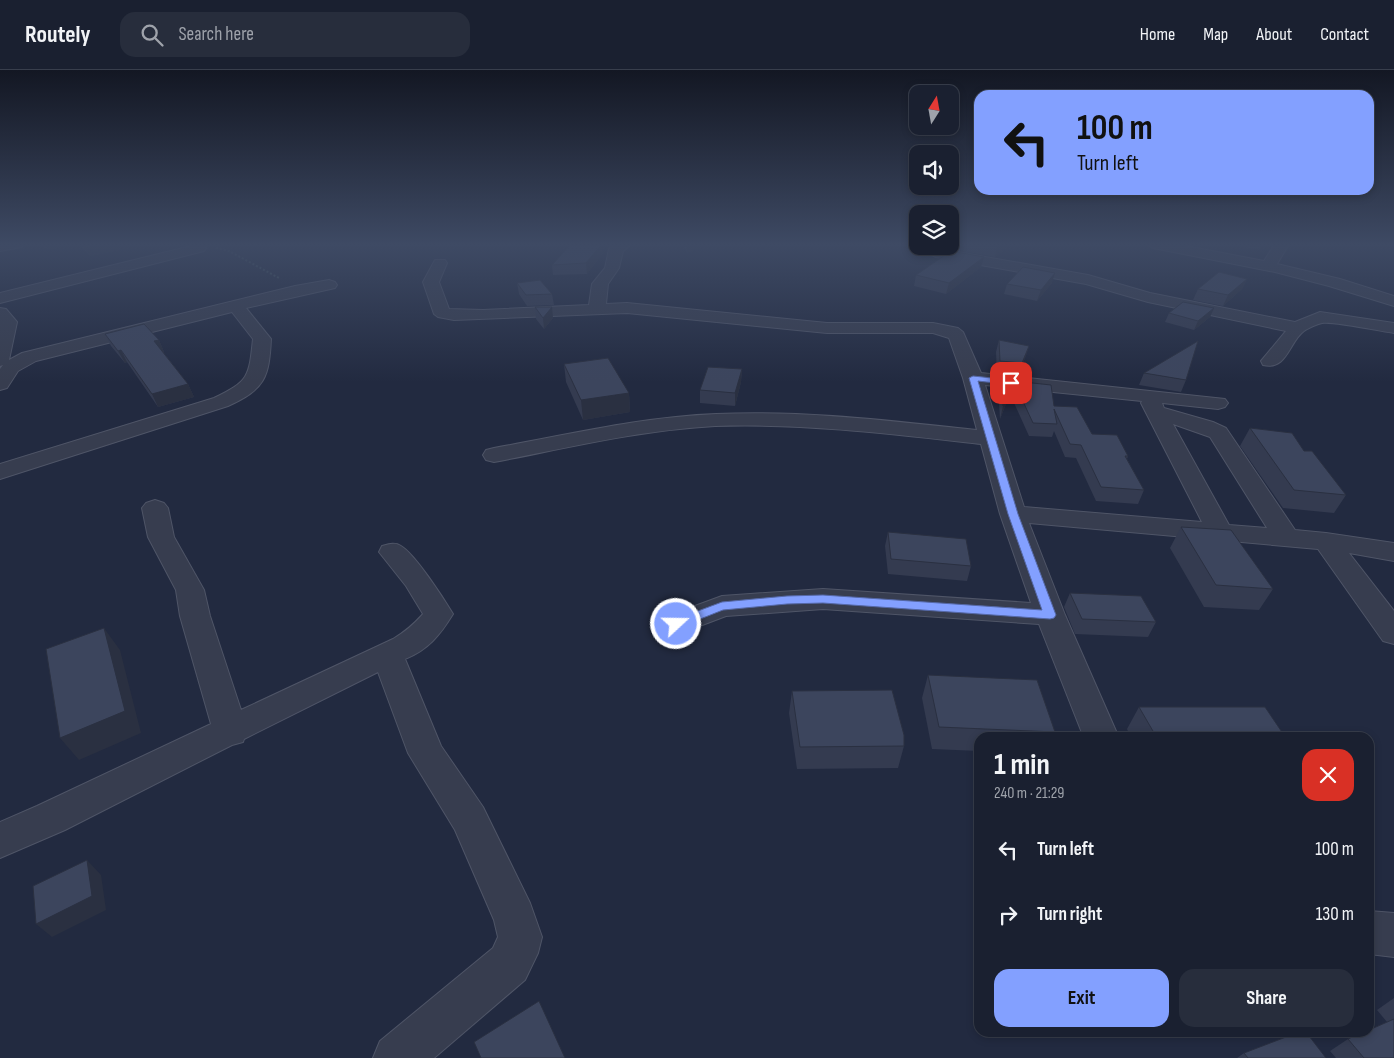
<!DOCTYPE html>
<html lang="en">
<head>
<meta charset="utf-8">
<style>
	body { margin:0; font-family:"Sofia Sans Condensed",sans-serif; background:#272d3c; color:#f1f3f6; height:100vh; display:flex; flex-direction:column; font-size:19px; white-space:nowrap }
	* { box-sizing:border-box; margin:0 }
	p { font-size:16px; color:#9fa3ab }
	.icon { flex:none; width:28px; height:28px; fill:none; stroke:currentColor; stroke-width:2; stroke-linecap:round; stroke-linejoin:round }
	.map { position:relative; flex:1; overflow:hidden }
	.drawer { position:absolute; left:974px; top:662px; width:400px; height:305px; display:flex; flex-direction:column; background:#1a2030; border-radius:15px; box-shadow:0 2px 8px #0003,0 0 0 1px #383e4c }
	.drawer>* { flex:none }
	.top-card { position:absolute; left:974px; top:20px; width:400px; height:105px; border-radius:15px; box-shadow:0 2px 8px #0003,0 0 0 1px #383e4c; background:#83a0ff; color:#111; overflow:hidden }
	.needle { width:32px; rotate:11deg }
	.fabs { position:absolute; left:909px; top:15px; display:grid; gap:10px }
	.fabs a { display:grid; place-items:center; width:50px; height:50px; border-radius:10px; background:#1a2030; box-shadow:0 2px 8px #0003,0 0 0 1px #383e4c; font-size:25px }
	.pin { position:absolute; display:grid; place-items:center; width:42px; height:42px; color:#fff; margin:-21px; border-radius:10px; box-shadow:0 2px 8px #0006 }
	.me { position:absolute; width:55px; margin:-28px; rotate:69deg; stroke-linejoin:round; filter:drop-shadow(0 0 4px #0008) }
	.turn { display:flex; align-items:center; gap:18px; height:105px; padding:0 20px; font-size:22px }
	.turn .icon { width:65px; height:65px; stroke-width:2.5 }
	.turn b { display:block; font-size:35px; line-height:42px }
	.round { display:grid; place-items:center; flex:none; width:52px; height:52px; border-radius:15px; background:#272d3c }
	.overview { display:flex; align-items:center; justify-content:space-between; height:85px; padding:0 20px }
	h1 { font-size:30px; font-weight:700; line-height:38px }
	.action { display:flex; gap:10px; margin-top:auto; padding:10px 20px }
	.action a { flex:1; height:58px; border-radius:15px; background:#83a0ff; color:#111; font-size:20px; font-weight:700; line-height:58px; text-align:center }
	.action a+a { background:#272d3c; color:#f1f3f6 }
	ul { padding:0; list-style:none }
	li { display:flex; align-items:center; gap:15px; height:65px; padding:0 20px }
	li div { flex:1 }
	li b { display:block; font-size:19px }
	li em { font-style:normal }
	header { display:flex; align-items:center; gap:30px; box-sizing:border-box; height:70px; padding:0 25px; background:#1a2030; border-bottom:1px solid #383e4c }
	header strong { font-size:24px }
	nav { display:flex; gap:28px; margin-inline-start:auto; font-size:18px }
	.search { width:350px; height:45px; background:#272d3c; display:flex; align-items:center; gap:12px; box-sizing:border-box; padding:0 18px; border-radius:15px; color:#9fa3ab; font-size:19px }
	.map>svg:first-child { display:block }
</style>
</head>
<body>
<header>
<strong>Routely</strong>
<div class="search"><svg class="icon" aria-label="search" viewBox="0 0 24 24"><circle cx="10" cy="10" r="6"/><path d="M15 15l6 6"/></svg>Search here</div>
<nav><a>Home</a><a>Map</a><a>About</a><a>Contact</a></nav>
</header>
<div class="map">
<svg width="1394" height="988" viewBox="0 0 1394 988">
	<rect width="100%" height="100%" fill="#222a40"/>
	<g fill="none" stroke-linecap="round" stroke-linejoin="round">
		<g stroke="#4f5567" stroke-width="2">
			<path id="street" d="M 0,174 L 24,174 L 22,177 L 0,181 Z
				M 191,174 L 205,174 L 206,178 L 204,181 L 0,233 L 0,223 L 191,176 Z
				M 615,174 L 632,174 L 623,181 L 619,198 L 608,214 L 606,234 L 627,233 L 827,253 L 933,253 L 958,258 L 963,262 L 981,303 L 1225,329 L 1228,333 L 1225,337 L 1218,339 L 1162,333 L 1164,338 L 1213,352 L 1226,358 L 1295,460 L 1326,463 L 1394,473 L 1394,491 L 1349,483 L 1394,541 L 1394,574 L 1383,571 L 1318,479 L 1029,453 L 1065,545 L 1119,668 L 1084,668 L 1039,554 L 823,539 L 726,546 L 676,565 L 665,561 L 661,554 L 665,547 L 722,526 L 823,519 L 1031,533 L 1000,444 L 981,374 C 893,364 804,353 715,356 C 641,360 567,378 494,392 L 486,390 L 483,385 L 486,380 L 494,378 C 567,365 641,347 716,344 C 803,340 891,351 977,360 L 963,308 L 949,268 L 933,263 L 827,263 L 627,243 L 454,250 L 438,247 L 434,244 L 423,212 L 435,190 L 445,190 L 447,193 L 439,212 L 449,239 L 483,240 L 589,235 L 592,214 L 605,198 L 609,179 ZM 985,315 L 1142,331 L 1141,333 L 1202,452 L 1024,437 ZM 1173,354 L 1210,367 L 1267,458 L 1229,455 Z
				M 918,174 L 918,176 L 934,176 L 940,179 L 1088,205 L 1150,223 L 1295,252 L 1320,242 L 1394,253 L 1394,263 C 1381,261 1331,251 1322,253 C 1317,254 1308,258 1304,261 C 1289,272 1287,301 1263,295 L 1261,291 L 1286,261 L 1148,232 L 1086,214 L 936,187 L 918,179 L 916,176 Z
				M 1146,174 L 1176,174 L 1264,191 L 1275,174 L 1289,174 L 1277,194 L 1340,209 L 1394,226 L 1394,236 L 1329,216 L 1275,202 L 1153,178 Z
				M 329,210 L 335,212 L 337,215 L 335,218 L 246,238 L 271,269 C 269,308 265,319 228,336 L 0,409 L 0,394 L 214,328 C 249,311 249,307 253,269 L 232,242 L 36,291 L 18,301 L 7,318 L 0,320 L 0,299 L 3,295 L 0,296 L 0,238 L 6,239 L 17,252 L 9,290 L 22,283 L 295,216 Z
				M 155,430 L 164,433 L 168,438 L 174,467 L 204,520 L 210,546 L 241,640 L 393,569 C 405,562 414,554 423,544 L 406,516 L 379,482 L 382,476 C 389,474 395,472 401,476 C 415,484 444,529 453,544 C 440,565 428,580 405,589 L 441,676 L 483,737 L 530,833 L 542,867 L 538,883 L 525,910 L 434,988 L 373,988 L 380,971 L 493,878 L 498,867 L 494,850 L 455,760 L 408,683 L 378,602 L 244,669 L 243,672 L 232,675 L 65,760 L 0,788 L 0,752 L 37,736 L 211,654 L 180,546 L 176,520 L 148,467 L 142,438 L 146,433 Z
				M 1369,841 L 1394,843 L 1394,887 L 1369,884 Z"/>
		</g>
		<path stroke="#42565e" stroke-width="2" stroke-dasharray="2 2" stroke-linecap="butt" d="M 216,178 L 229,181 L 279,208"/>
		<use href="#street" fill="#373d4f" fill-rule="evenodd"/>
	</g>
	<path fill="#343b50" d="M 39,174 L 75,174 L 49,180 Z
		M 79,174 L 119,174 L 118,174 L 120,180 L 90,186 Z
		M 683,174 L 709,174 L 687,183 Z
		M 965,174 L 1012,174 L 995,187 L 963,181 Z
		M 1234,174 L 1265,174 L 1259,180 L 1233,175 Z
		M 603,183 L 587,204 L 553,205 L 552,195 Z
		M 981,197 L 946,224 L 914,216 L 916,205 Z
		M 1247,209 L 1242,219 L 1223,236 L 1193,230 L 1198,219 Z
		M 517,213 L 552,224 L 554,235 L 527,236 L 519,224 Z
		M 1052,213 L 1037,231 L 1004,224 L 1007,214 Z
		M 535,237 L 553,248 L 544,259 L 536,249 Z
		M 1214,238 L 1210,247 L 1194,260 L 1165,252 L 1169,243 Z
		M 105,264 L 159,270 L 164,282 L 163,282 L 188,314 L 194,327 L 158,337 L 127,292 L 125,293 L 111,276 Z
		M 999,270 L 1029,276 L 1025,288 L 1018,305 L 997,303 L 996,282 Z
		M 564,294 L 629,323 L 630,342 L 583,350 L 566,312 Z
		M 742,299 L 741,312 L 735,336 L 700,333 L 700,320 Z
		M 1144,303 L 1186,310 L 1181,322 L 1139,315 Z
		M 1001,306 L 1016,307 L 1014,311 L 1054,336 L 1092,364 L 1128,386 L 1127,389 L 1144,420 L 1138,434 L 1096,431 L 1076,388 L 1065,387 L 1054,361 L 1052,367 L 1029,366 L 1010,324 L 1000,349 L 998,318 Z
		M 1250,358 L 1304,381 L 1346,425 L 1334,443 L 1283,438 L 1240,376 Z
		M 1181,457 L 1273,519 L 1259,540 L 1204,537 L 1170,478 Z
		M 888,462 L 971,496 L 967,511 L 888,504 L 885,476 Z
		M 1070,523 L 1156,552 L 1148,567 L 1075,564 L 1064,537 Z
		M 928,605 L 1055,662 L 1053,668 L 979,668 L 979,681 L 932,679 L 922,628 Z
		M 792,621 L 904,676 L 898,698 L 797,699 L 789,643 Z
		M 1139,637 L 1286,668 L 1131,668 L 1127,659 Z
		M 1394,928 L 1394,988 L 1336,988 L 1330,981 L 1348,969 L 1387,952 L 1377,940 Z
		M 1244,983 L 1326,988 L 1237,988 Z"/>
	<path fill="#2a3041" d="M 45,174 L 75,174 L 49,180 Z
		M 105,174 L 119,174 L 118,174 L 120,180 L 90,186 L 85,178 Z
		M 602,174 L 603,183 L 587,204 L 586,193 Z
		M 687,174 L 709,174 L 687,183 Z
		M 1001,174 L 1012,174 L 995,187 L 997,177 Z
		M 1261,174 L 1265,174 L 1259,180 Z
		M 984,187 L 981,197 L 946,224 L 949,213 Z
		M 1055,203 L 1052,213 L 1037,231 L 1041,220 Z
		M 1247,209 L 1242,219 L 1223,236 L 1228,225 Z
		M 552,237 L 553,248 L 544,259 L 543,248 Z
		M 1214,238 L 1210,247 L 1194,260 L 1198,251 Z
		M 159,270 L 164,282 L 160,283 L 154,271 Z
		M 1029,276 L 1025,288 L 1018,305 L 1022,293 Z
		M 121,280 L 127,292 L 125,293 L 118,281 Z
		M 742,299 L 741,312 L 735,336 L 735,323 Z
		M 1014,312 L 1010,324 L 1000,349 L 1003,336 Z
		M 188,314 L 194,327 L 158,337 L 152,324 Z
		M 629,323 L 630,342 L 583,350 L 581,330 Z
		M 104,558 L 120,580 L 141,663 L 79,690 L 60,668 Z
		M 87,790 L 101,805 L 106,840 L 52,867 L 36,854 Z"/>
	<path fill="#3c455d" stroke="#2a3041" d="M 82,174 L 105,174 L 85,178 Z
		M 571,174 L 602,174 L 586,193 L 552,195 Z
		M 981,174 L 1001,174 L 997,177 Z
		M 951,181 L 984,187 L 949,213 L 916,205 Z
		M 1023,197 L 1055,203 L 1041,220 L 1007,214 Z
		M 1219,202 L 1247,209 L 1228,225 L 1198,219 Z
		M 540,210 L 552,224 L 526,225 L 517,213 Z
		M 1183,232 L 1214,238 L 1198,251 L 1169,243 Z
		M 535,237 L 552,237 L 543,248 Z
		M 144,254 L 159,270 L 154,271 L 188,314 L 152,324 L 121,280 L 118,281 L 105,264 Z
		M 999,270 L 1029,276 L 1022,293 L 1000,291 Z
		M 1198,271 L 1186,310 L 1144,303 Z
		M 608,288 L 629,323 L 581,330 L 564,294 Z
		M 708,297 L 742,299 L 735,323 L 700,320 Z
		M 1001,306 L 1016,307 L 1014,311 L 1051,315 L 1054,336 L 1077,337 L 1092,364 L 1117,365 L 1128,386 L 1125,386 L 1144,420 L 1101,417 L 1081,375 L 1070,374 L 1054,339 L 1057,354 L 1033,353 L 1014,312 L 1003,336 Z
		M 1250,358 L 1292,363 L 1304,381 L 1312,381 L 1346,425 L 1294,420 Z
		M 1181,457 L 1231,460 L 1273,519 L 1216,515 Z
		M 888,462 L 966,469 L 971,496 L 891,489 Z
		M 1070,523 L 1141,526 L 1156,552 L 1082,549 Z
		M 104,558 L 125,641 L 60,668 L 46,579 Z
		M 928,605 L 1037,610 L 1055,662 L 939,657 Z
		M 892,620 L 904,665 L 904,676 L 800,677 L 792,621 Z
		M 1139,637 L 1265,637 L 1286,668 L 1157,668 Z
		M 87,790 L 92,826 L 36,854 L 33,816 Z
		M 539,931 L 565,988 L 481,988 L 474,972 Z
		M 1394,949 L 1394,988 L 1364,988 L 1348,969 L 1363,962 L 1369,962 L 1369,960 Z
		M 1299,962 L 1306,962 L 1326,988 L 1248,988 L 1244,983 Z"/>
	<linearGradient id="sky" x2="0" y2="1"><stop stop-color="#131723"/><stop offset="0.56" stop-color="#3e4a64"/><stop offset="1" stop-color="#3e4a64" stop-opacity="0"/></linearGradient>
	<rect width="1394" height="312" fill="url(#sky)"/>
	<path fill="#83a0ff" stroke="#5568a6" d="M 973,306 L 1011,310 L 1015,313 L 1011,315 L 978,311 L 1018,444 L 1056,545 L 1054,548 L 1050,549 L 823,533 L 787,534 L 723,540 L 680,557 L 671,557 L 670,554 L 671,551 L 722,532 L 787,526 L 823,525 L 1042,540 L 1008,444 L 969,308 Z"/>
</svg>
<div class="fabs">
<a><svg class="needle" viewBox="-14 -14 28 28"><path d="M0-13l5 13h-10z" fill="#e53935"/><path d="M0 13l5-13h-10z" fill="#9fa3ab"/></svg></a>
<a><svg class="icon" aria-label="sound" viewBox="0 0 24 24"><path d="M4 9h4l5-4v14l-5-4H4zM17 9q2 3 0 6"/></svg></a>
<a><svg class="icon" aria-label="layers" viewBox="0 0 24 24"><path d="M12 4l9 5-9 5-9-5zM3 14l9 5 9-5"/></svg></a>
</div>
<div class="pin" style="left:1011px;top:313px;background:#d93025"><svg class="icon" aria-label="arrive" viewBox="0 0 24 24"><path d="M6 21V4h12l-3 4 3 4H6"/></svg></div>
<svg class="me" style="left:676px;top:554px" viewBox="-20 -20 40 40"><circle r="17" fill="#83a0ff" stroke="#fff" stroke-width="3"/><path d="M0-11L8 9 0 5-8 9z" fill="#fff"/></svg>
<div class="top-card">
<div class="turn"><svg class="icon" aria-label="left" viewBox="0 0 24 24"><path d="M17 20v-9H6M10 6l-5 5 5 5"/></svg><div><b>100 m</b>Turn left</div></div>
</div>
<section class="drawer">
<div class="overview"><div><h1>1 min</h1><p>240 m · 21:29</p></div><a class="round" style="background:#d93025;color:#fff"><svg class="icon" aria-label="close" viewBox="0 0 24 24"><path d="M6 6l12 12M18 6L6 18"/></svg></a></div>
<ul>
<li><svg class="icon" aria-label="left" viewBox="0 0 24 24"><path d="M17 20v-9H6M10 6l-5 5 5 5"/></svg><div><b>Turn left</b></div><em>100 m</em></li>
<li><svg class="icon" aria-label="right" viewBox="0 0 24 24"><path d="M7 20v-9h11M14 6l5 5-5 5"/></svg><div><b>Turn right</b></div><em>130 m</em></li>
</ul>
<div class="action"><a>Exit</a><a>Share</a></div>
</section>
</div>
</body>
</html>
